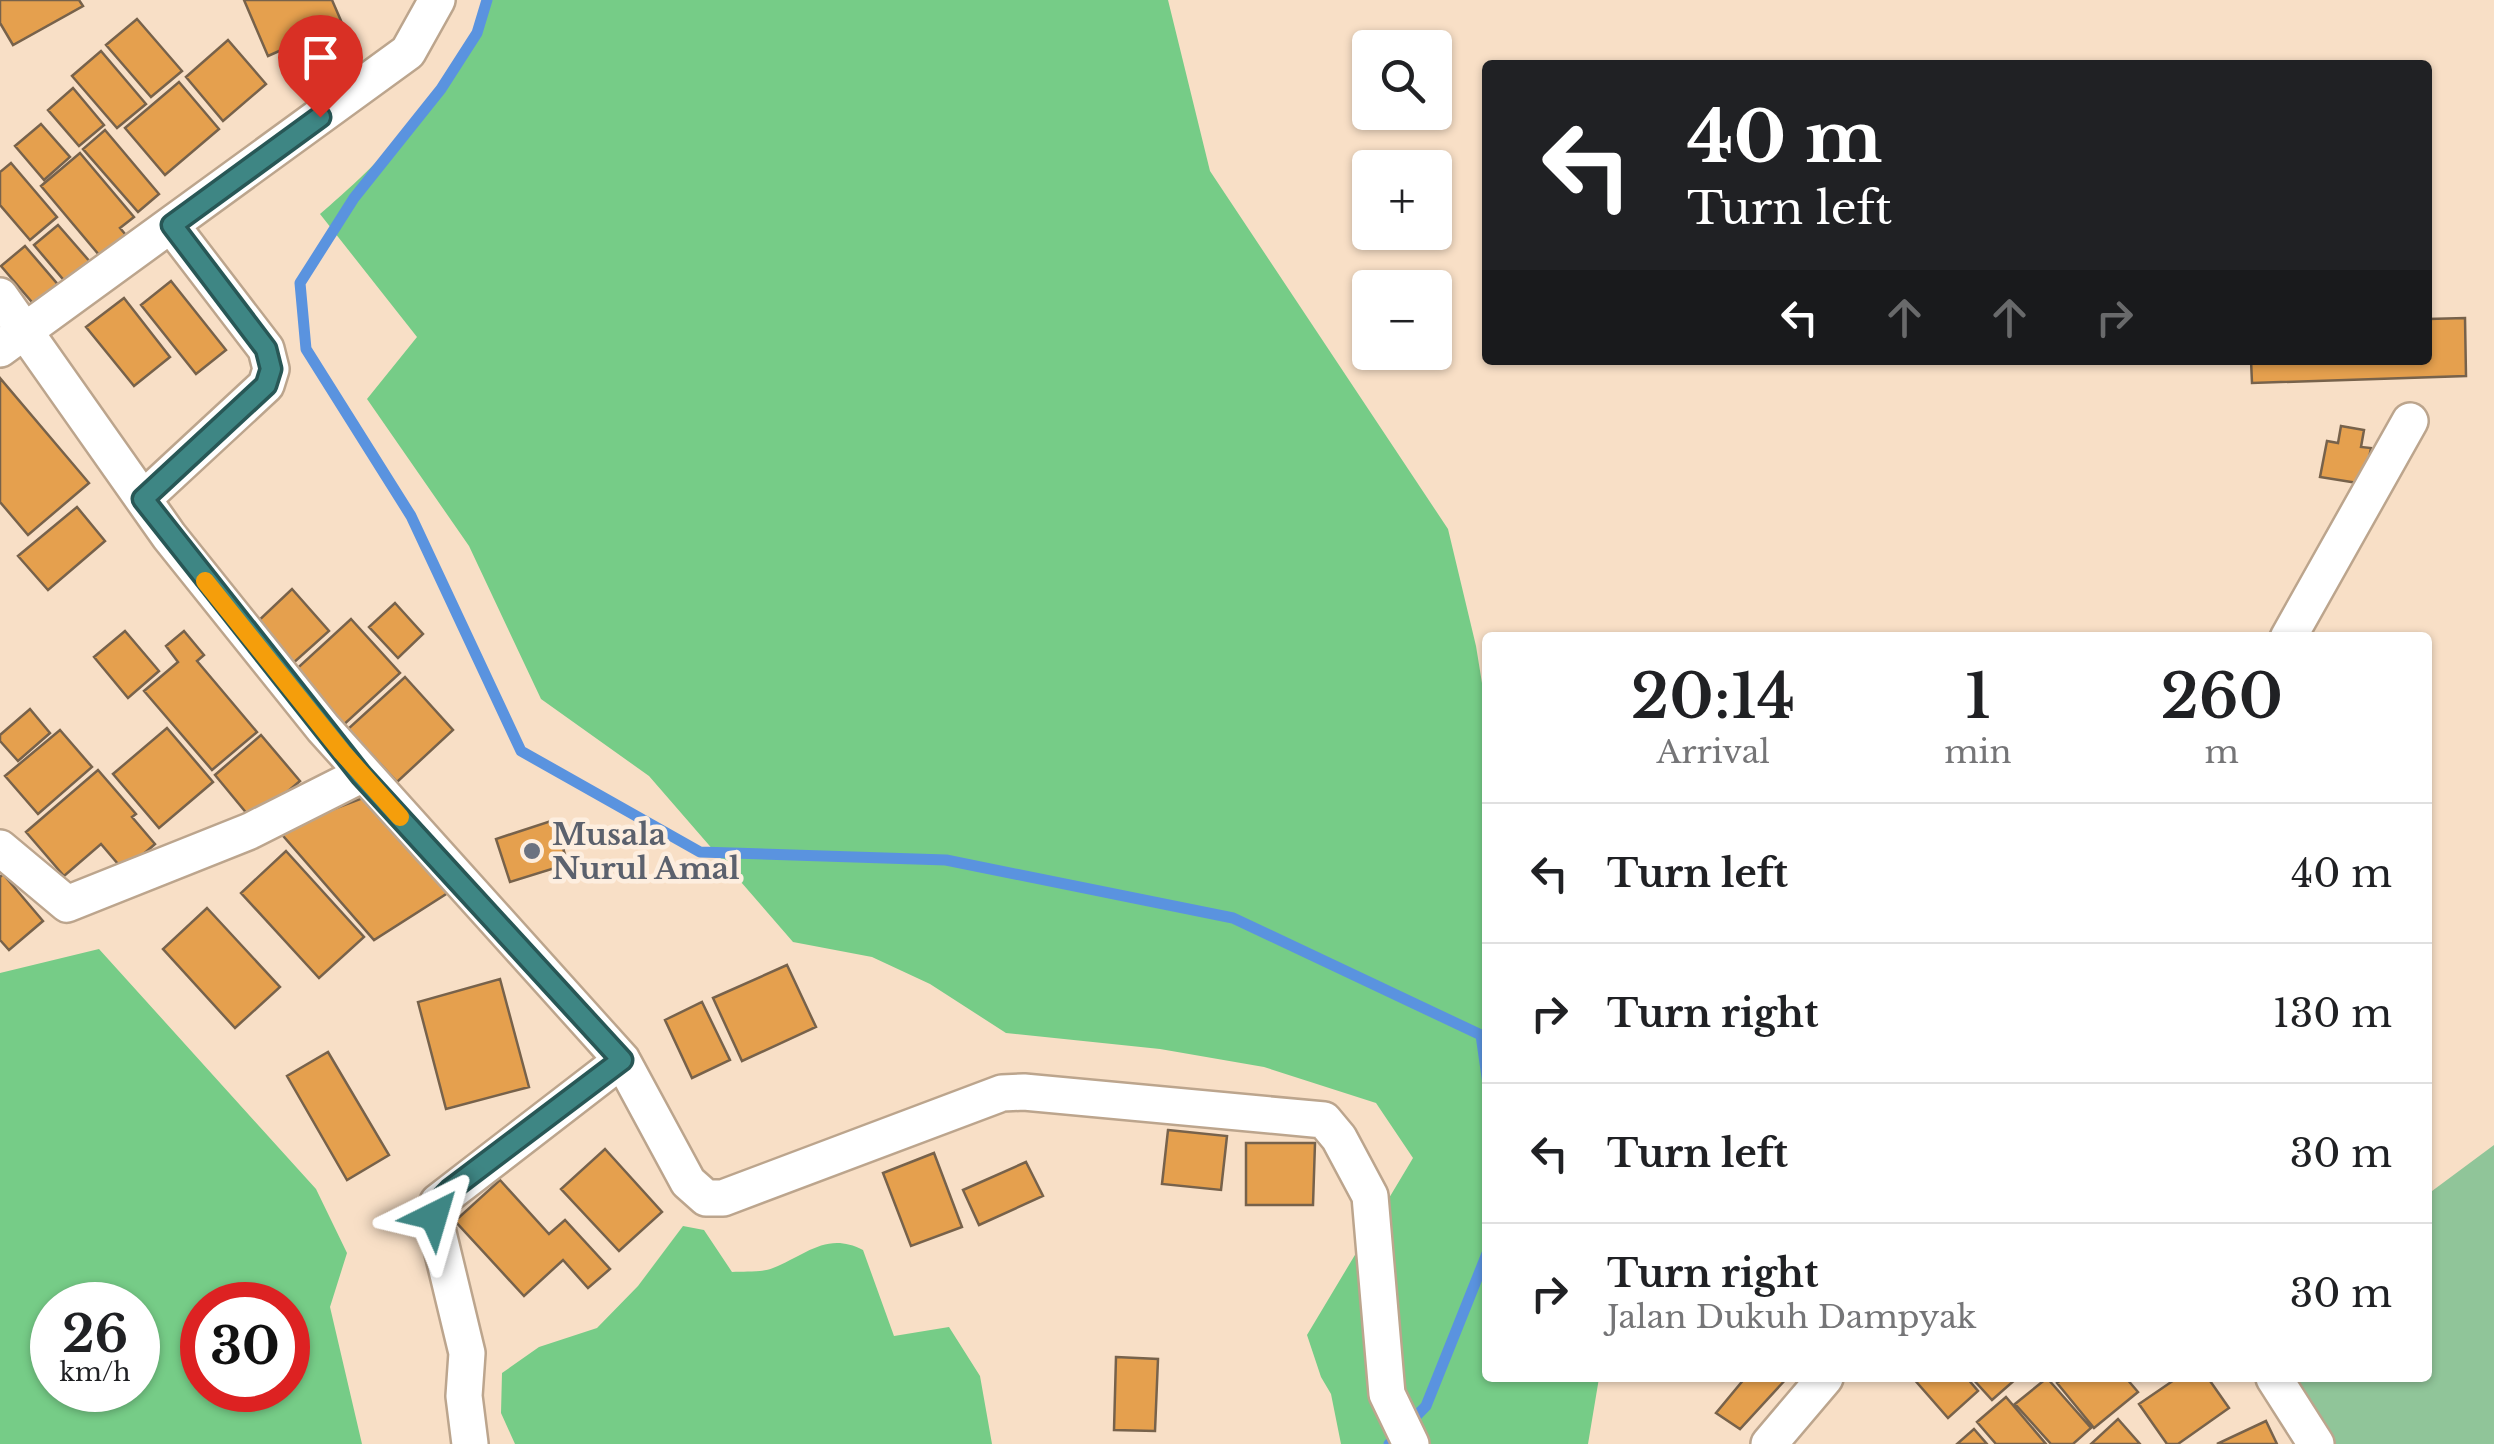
<!DOCTYPE html>
<html lang="en">
<head>
<meta charset="utf-8">
<style>
	body { margin:0; font-family:"Libre Baskerville",serif; background:#f2f2f2; color:#202124; height:100vh; display:flex; flex-direction:column; font-size:38px; white-space:nowrap }
	* { box-sizing:border-box; margin:0 }
	p { font-size:32px; color:#757577 }
	.icon { flex:none; width:55px; height:55px; fill:none; stroke:currentColor; stroke-width:2; stroke-linecap:round; stroke-linejoin:round }
	.map { position:relative; flex:1; overflow:hidden }
	.side { position:absolute; left:1482px; top:632px; width:950px; height:750px; display:flex; flex-direction:column; background:#fff; border-radius:10px; box-shadow:0 2px 8px #0004 }
	.side>* { flex:none }
	.top-card { position:absolute; left:1482px; top:60px; width:950px; height:305px; border-radius:10px; box-shadow:0 2px 8px #0004; background:#202124; color:#fff; overflow:hidden }
	.controls { position:absolute; left:1352px; top:30px; display:grid; gap:20px }
	.controls a { display:grid; place-items:center; width:100px; height:100px; border-radius:10px; background:#fff; box-shadow:0 2px 8px #0004; font-size:50px }
	.speed { position:absolute; left:30px; top:1282px; display:flex; gap:20px; font-size:50px; font-weight:700; text-align:center }
	.speed>* { display:grid; place-content:center; width:130px; height:130px; border-radius:50%; background:#fff; box-shadow:0 2px 8px #0004; line-height:1 }
	.speed small { font-size:25px; font-weight:400 }
	.speed .limit { border:15px solid #d22; background:#fff; color:#111 }
	.pin { position:absolute; display:grid; place-items:center; width:85px; height:85px; color:#fff; margin:-102px -42px; border-radius:50% 50% 50% 0; rotate:-45deg; box-shadow:0 0 10px #0007 }
	.pin .icon { rotate:45deg }
	.me { position:absolute; width:110px; margin:-55px; rotate:40deg; stroke-linejoin:round; filter:drop-shadow(0 0 8px #0008) }
	.turn { display:flex; align-items:center; gap:35px; height:210px; padding:0 40px; font-size:45px }
	.turn .icon { width:130px; height:130px; stroke-width:2.5 }
	.turn b { display:block; font-size:70px; line-height:85px }
	.lanes { display:flex; align-items:center; height:95px; padding:0 40px; background:#0003; justify-content:center; gap:50px; direction:ltr }
	.lanes .off { opacity:.35 }
	.eta { display:flex; justify-content:space-evenly; align-items:center; height:170px; text-align:center }
	.eta b { font-size:60px; font-weight:600; line-height:70px }
	ul { padding:0; list-style:none }
	li { display:flex; align-items:center; gap:30px; height:140px; padding:0 40px; border-top:2px solid #e0e0e0 }
	li div { flex:1 }
	li b { display:block; font-size:38px }
	li em { font-style:normal }
	.map>svg:first-child { display:block }
</style>
</head>
<body>
<div class="map">
<svg width="2494" height="1444" viewBox="0 0 2494 1444">
	<rect width="100%" height="100%" fill="#f8dfc6"/>
	<path fill="#90c599" d="M 2494,1145 L 2494,1444 L 2332,1444 L 2283,1378 L 2428,1378 L 2428,1194 Z"/>
	<path fill="#76cc87" fill-rule="evenodd" d="M 485,0 L 1168,0 L 1210,171 L 1448,529 L 1476,646 L 1487,714 L 1488,1378 L 1599,1378 L 1588,1444 L 1341,1444 L 1331,1394 L 1321,1377 L 1307,1335 L 1413,1158 L 1376,1103 L 1264,1067 L 1160,1049 L 1006,1033 L 930,984 L 872,957 L 793,942 L 649,776 L 541,699 L 469,546 L 367,399 L 417,337 L 320,214 C 370,172 480,67 485,0 Z
		M 99,949 L 316,1189 L 347,1253 L 330,1307 L 362,1444 L 0,1444 L 0,973 ZM 52,1305 L 138,1305 L 138,1390 L 52,1390 ZM 202,1305 L 288,1305 L 288,1390 L 202,1390 Z
		M 683,1226 L 704,1230 L 732,1272 C 745,1271 761,1273 773,1268 C 806,1255 827,1231 863,1250 L 894,1336 L 949,1327 L 980,1376 L 992,1444 L 515,1444 L 501,1413 L 502,1373 L 539,1347 L 597,1328 L 638,1286 Z"/>
	<g fill="none" stroke-linecap="round" stroke-linejoin="round">
		<path stroke="#5a93df" stroke-width="11" d="M 487,0 L 477,33 L 441,89 L 354,198 L 300,283 L 306,349 L 411,516 L 521,751 L 700,852 L 946,860 L 1233,918 L 1481,1035 L 1488,1084
			M 1389,1444 L 1426,1406 L 1488,1251"/>
	</g>
	<path fill="#e5a04e" stroke="#77624b" stroke-width="2.5" d="M 0,0 L 79,0 L 83,6 L 13,45 L 0,23 Z
		M 244,0 L 332,0 L 342,23 L 268,56 Z
		M 137,19 L 182,71 L 151,97 L 106,45 Z
		M 228,40 L 266,84 L 223,121 L 186,77 Z
		M 101,51 L 146,104 L 117,128 L 72,76 Z
		M 179,82 L 219,129 L 165,175 L 125,128 Z
		M 73,88 L 104,125 L 79,146 L 48,110 Z
		M 41,124 L 70,157 L 44,180 L 15,146 Z
		M 105,130 L 159,194 L 138,212 L 83,149 Z
		M 80,153 L 134,217 L 120,228 L 131,241 L 105,262 L 41,186 Z
		M 11,163 L 57,217 L 30,240 L 0,205 L 0,172 Z
		M 58,225 L 98,271 L 73,291 L 34,245 Z
		M 25,246 L 66,294 L 43,315 L 1,266 Z
		M 171,281 L 226,350 L 196,374 L 141,305 Z
		M 124,298 L 170,357 L 134,386 L 86,327 Z
		M 2465,318 L 2466,376 L 2252,383 L 2251,360 L 2428,360 L 2428,319 Z
		M 0,378 L 89,483 L 28,535 L 0,502 Z
		M 2341,426 L 2364,430 L 2361,447 L 2371,448 L 2364,484 L 2320,477 L 2327,441 L 2338,443 Z
		M 77,507 L 105,541 L 48,590 L 18,556 Z
		M 292,589 L 329,631 L 291,665 L 254,625 Z
		M 395,603 L 423,634 L 398,658 L 369,627 Z
		M 351,619 L 400,673 L 339,729 L 290,675 Z
		M 125,631 L 159,671 L 128,698 L 94,657 Z
		M 184,631 L 204,655 L 197,661 L 257,732 L 212,770 L 144,691 L 178,662 L 166,646 Z
		M 405,677 L 453,730 L 397,782 L 348,729 Z
		M 30,709 L 50,733 L 18,761 L 0,741 L 0,735 Z
		M 167,728 L 213,782 L 159,828 L 113,774 Z
		M 60,730 L 92,767 L 38,814 L 5,776 Z
		M 261,735 L 300,781 L 253,821 L 215,775 Z
		M 98,770 L 136,814 L 132,817 L 155,844 L 124,871 L 101,844 L 64,876 L 26,832 Z
		M 368,796 L 454,889 L 374,940 L 278,830 Z
		M 554,820 L 568,864 L 510,882 L 496,839 Z
		M 286,851 L 364,937 L 319,978 L 241,893 Z
		M 3,874 L 43,921 L 9,950 L 0,940 L 0,877 Z
		M 207,908 L 280,987 L 235,1028 L 163,949 Z
		M 787,965 L 816,1027 L 742,1061 L 713,998 Z
		M 500,979 L 529,1087 L 446,1109 L 418,1002 Z
		M 702,1002 L 730,1060 L 692,1078 L 665,1020 Z
		M 328,1052 L 389,1155 L 347,1180 L 287,1076 Z
		M 1168,1130 L 1227,1136 L 1221,1190 L 1162,1184 Z
		M 1246,1143 L 1315,1143 L 1313,1205 L 1246,1205 Z
		M 605,1149 L 662,1212 L 619,1251 L 561,1189 Z
		M 934,1153 L 962,1227 L 911,1246 L 883,1173 Z
		M 1026,1162 L 1043,1196 L 979,1225 L 963,1190 Z
		M 500,1180 L 549,1234 L 565,1220 L 610,1269 L 588,1288 L 563,1260 L 524,1296 L 455,1221 Z
		M 1116,1357 L 1158,1359 L 1155,1431 L 1114,1430 Z
		M 1745,1378 L 1787,1378 L 1740,1429 L 1716,1413 Z
		M 1913,1378 L 1967,1378 L 1978,1391 L 1948,1418 Z
		M 1972,1378 L 2017,1378 L 1992,1400 Z
		M 2047,1378 L 2091,1428 L 2073,1444 L 2051,1444 L 2015,1404 Z
		M 2063,1378 L 2126,1378 L 2138,1392 L 2094,1428 L 2057,1383 Z
		M 2177,1378 L 2208,1378 L 2229,1408 L 2178,1444 L 2167,1444 L 2139,1404 Z
		M 2006,1397 L 2046,1444 L 1996,1444 L 1977,1422 Z
		M 2118,1419 L 2140,1444 L 2091,1444 Z
		M 2266,1421 L 2277,1444 L 2217,1444 Z
		M 1974,1429 L 1987,1444 L 1957,1444 Z"/>
	<g fill="none" stroke-linecap="round" stroke-linejoin="round">
		<g stroke="#bca58d" stroke-width="40">
			<path id="minor" d="M 0,296 L 169,536 L 323,728 L 622,1060 L 688,1182 L 706,1198 L 723,1198 L 1002,1093 L 1024,1092 L 1324,1120 L 1339,1138 L 1370,1196 L 1387,1394 L 1411,1444
				M 0,349 L 408,52 L 437,0
				M 143,499 L 266,385 L 271,369 L 266,349 L 171,225
				M 2288,638 L 2410,421
				M 0,848 L 67,904 L 250,831 L 361,775
				M 2274,1378 L 2316,1444
				M 470,1444 L 464,1396 L 467,1353 L 434,1216 L 438,1202 L 622,1060
				M 1769,1444 L 1825,1378"/>
		</g>
		<use href="#minor" stroke="#fff" stroke-width="35"/>
	</g>
	<g fill="none" stroke-linecap="round" stroke-linejoin="round">
		<g stroke="#285756" stroke-width="25">
			<path id="route" d="M 320,117 L 172,225 L 266,349 L 271,369 L 266,385 L 143,499 L 361,775 L 622,1060 L 450,1190 L 438,1202 L 434,1216"/>
		</g>
		<use href="#route" stroke="#3e8684" stroke-width="18"/>
		<path stroke="#f59e0b" stroke-width="18" d="M 205,581 L 342,752 L 400,817"/>
	</g>
	<circle fill="#6b7280" stroke="#fdeedf" stroke-width="4" cx="532" cy="851" r="10"/>
	<g text-anchor="middle" dominant-baseline="central" stroke-width="9" stroke-linejoin="round" paint-order="stroke">
		<g font-size="30" font-weight="bold" fill="#5b616d" stroke="#fdeedf" text-anchor="start">
			<text x="552" y="834">Musala<tspan x="552" dy="34">Nurul Amal</tspan></text>
		</g>
	</g>
</svg>
<div class="controls">
<a><svg class="icon" aria-label="search" viewBox="0 0 24 24"><circle cx="10" cy="10" r="6"/><path d="M15 15l6 6"/></svg></a>
<a>+</a>
<a>−</a>
</div>
<div class="speed"><div>26<small>km/h</small></div><div class="limit">30</div></div>
<div class="pin" style="left:320px;top:117px;background:#d93025"><svg class="icon" aria-label="arrive" viewBox="0 0 24 24"><path d="M6 21V4h12l-3 4 3 4H6"/></svg></div>
<svg class="me" style="left:434px;top:1216px" viewBox="-20 -20 40 40"><path d="M0-17L14 15 0 8-14 15z" fill="#3e8684" stroke="#fff" stroke-width="4"/></svg>
<div class="top-card">
<div class="turn"><svg class="icon" aria-label="left" viewBox="0 0 24 24"><path d="M17 20v-9H6M10 6l-5 5 5 5"/></svg><div><b>40 m</b>Turn left</div></div>
<div class="lanes"><svg class="icon" aria-label="left" viewBox="0 0 24 24"><path d="M17 20v-9H6M10 6l-5 5 5 5"/></svg><svg class="icon off" aria-label="ahead" viewBox="0 0 24 24"><path d="M12 20V5M6 11l6-6 6 6"/></svg><svg class="icon off" aria-label="ahead" viewBox="0 0 24 24"><path d="M12 20V5M6 11l6-6 6 6"/></svg><svg class="icon off" aria-label="right" viewBox="0 0 24 24"><path d="M7 20v-9h11M14 6l5 5-5 5"/></svg></div>
</div>
<section class="side">
<div class="eta">
<div><b>20:14</b><p>Arrival</p></div>
<div><b>1</b><p>min</p></div>
<div><b>260</b><p>m</p></div>
</div>
<ul>
<li><svg class="icon" aria-label="left" viewBox="0 0 24 24"><path d="M17 20v-9H6M10 6l-5 5 5 5"/></svg><div><b>Turn left</b></div><em>40 m</em></li>
<li><svg class="icon" aria-label="right" viewBox="0 0 24 24"><path d="M7 20v-9h11M14 6l5 5-5 5"/></svg><div><b>Turn right</b></div><em>130 m</em></li>
<li><svg class="icon" aria-label="left" viewBox="0 0 24 24"><path d="M17 20v-9H6M10 6l-5 5 5 5"/></svg><div><b>Turn left</b></div><em>30 m</em></li>
<li><svg class="icon" aria-label="right" viewBox="0 0 24 24"><path d="M7 20v-9h11M14 6l5 5-5 5"/></svg><div><b>Turn right</b><p>Jalan Dukuh Dampyak</p></div><em>30 m</em></li>
</ul>
</section>
</div>
</body>
</html>
